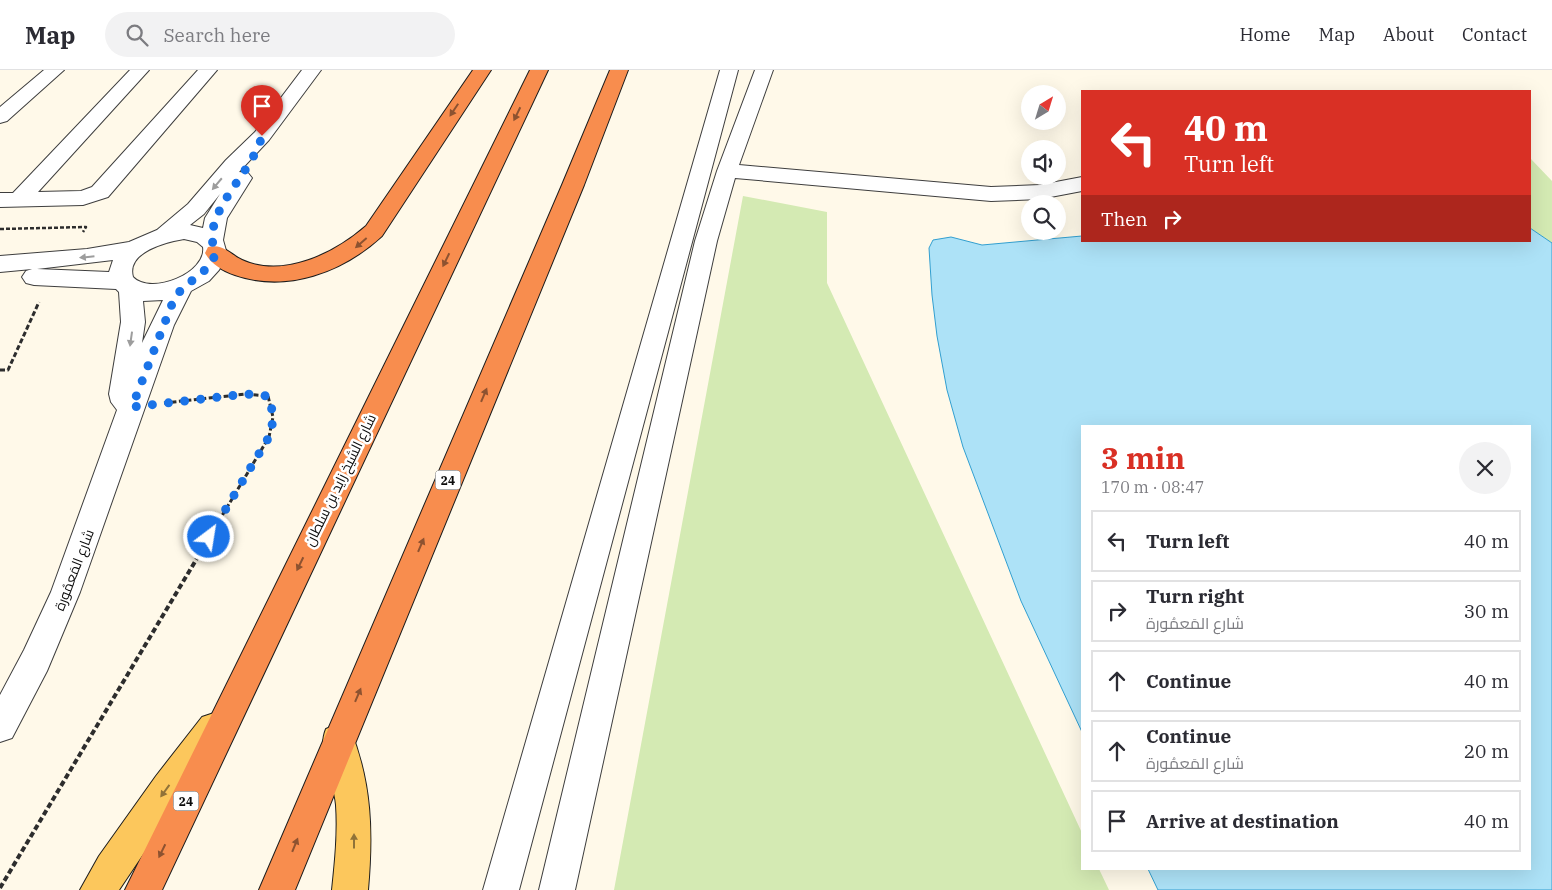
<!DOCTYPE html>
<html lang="en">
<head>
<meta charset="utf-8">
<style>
	body { margin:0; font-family:"IBM Plex Serif",Cairo,serif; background:#f2f2f3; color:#2b2b33; height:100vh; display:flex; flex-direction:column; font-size:19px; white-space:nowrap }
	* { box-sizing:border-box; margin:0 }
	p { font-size:16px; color:#7c7c81 }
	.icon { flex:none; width:28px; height:28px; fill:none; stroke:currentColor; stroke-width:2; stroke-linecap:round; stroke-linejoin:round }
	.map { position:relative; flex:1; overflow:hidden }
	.details { position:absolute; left:1081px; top:355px; width:450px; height:445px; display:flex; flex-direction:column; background:#fff; border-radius:0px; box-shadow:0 5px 20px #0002 }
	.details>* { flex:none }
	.hud { position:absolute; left:1081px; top:20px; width:450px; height:152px; border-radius:0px; box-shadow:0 5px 20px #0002; background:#d93025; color:#fff; overflow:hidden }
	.needle { width:32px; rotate:38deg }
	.buttons { position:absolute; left:1021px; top:15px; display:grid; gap:10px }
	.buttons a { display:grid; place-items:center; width:45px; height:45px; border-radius:50%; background:#fff; box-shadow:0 5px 20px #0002; font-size:25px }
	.pin { position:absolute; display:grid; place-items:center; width:42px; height:42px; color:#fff; margin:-51px -21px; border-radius:50% 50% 50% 0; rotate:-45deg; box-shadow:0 0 5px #0007 }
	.pin .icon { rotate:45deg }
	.me { position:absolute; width:55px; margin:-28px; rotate:31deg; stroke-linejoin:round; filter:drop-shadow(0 0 4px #0008) }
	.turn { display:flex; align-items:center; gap:18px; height:105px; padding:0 20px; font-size:22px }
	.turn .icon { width:65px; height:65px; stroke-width:2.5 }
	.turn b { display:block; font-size:35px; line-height:42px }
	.then { display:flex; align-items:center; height:48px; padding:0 20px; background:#0003; gap:10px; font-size:19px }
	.round { display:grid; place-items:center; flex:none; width:52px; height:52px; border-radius:26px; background:#f2f2f3 }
	.headline { display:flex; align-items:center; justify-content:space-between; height:85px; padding:0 20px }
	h1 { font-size:30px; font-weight:800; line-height:38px; color:#d93025 }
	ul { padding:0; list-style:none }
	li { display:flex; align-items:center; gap:15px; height:62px; margin:0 10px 8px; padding:0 10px; border:2px solid #e1e1e2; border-radius:0px }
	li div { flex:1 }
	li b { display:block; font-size:19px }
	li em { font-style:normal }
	header { display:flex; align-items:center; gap:30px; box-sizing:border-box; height:70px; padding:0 25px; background:#fff; border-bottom:1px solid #e1e1e2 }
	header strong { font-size:24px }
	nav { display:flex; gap:28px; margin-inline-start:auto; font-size:18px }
	.search { width:350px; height:45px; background:#f2f2f3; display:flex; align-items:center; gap:12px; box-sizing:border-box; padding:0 18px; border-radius:28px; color:#7c7c81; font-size:19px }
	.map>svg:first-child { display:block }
</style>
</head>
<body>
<header>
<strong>Map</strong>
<div class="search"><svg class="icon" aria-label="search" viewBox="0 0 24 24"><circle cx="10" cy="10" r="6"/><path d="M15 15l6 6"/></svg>Search here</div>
<nav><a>Home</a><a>Map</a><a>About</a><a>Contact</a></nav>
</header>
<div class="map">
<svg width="1552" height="820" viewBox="0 0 1552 820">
	<rect width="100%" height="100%" fill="#fff9e9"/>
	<path fill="#d4eab3" d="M 1530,88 L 1552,111 L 1552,173 L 1530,158 Z
		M 743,126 L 827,142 L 827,213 L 1082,763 L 1082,799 L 1099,799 L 1109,820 L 614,820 Z"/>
	<path fill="#ade2f7" stroke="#329fd0" d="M 1530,158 L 1552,173 L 1552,820 L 1158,820 L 1148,799 L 1530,799 L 1530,356 L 1082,356 L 1082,662 L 1021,531 L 963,377 L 947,320 L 937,266 L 932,225 L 929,178 L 933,170 L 951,167 L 982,175 L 1082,166 L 1082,171 L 1530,171 Z"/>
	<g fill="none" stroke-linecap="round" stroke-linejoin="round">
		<g stroke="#3e3e3e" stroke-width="2">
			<path id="minor" d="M 44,0 L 64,0 L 7,51 L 0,53 L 0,37 Z
				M 130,0 L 149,0 L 38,122 L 81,121 L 92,117 L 198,0 L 217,0 L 108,127 L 83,135 L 0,137 L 0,123 L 13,123 Z
				M 302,0 L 321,0 L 269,70 L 239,102 L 248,103 L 252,108 L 227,148 L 223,170 L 227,184 L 219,200 L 209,211 L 191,221 L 174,255 L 80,522 L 47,601 L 12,668 L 0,672 L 0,625 L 24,580 L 51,522 L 117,340 L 111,332 L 109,324 L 121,252 L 119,222 L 116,219 L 34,215 L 26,213 L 22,207 L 26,201 L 32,199 L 0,202 L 0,186 L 87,179 L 129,172 L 157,160 L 188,134 L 226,90 L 255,62 ZM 220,124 L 205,148 L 203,158 L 190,155 L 204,144 ZM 184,169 L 197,172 L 203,177 C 207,203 151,226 133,207 C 126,182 166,172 184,169 ZM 113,190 L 109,202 L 37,199 ZM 163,230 L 142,273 L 145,252 L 143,231 Z
				M 720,0 L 738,0 L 519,820 L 483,820 Z
				M 755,0 L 773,0 L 739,95 L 991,117 L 1040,115 L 1082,107 L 1082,121 L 1040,129 L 991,131 L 735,108 L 717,171 L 575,820 L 539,820 L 695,171 L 717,101 Z"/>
		</g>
		<g stroke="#1c1c1c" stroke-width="2">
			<path id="major" d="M 214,643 L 226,647 L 230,659 L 226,671 L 166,750 L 119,820 L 80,820 L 99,786 L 156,706 L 202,647 Z
				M 338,654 L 350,659 C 372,713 373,763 368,820 L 332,820 C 335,792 338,763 336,735 C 334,710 316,683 326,659 Z"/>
		</g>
		<g stroke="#1c1c1c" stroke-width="2">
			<path id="highway" d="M 473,0 L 491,0 L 382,166 C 343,202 287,223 235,205 C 223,201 211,194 205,183 L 208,177 C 224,173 229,184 242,190 C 284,209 335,183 366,156 Z
				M 530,0 L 548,0 L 162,820 L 125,820 Z
				M 610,0 L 628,0 L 584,115 L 295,820 L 259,820 L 562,115 Z"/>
		</g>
		<path stroke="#2d2d2d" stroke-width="2.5" stroke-dasharray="4 2" stroke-linecap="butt" d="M 0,159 L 86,157 L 83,162"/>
		<path stroke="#2d2d2d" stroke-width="3" stroke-dasharray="5 2.5" stroke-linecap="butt" d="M 0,300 L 8,300 L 39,232
			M 164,333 L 246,324 L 268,326 L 273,347 L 269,367 L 198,486"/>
		<path stroke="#2d2d2d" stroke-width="4" stroke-dasharray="5.5 3" stroke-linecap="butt" d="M 0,818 L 199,485"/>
		<use href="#minor" fill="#fff" fill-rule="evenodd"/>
		<use href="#major" fill="#fcc75c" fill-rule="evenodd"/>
		<use href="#highway" fill="#f88d4e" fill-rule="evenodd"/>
	</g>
	<defs><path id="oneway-solid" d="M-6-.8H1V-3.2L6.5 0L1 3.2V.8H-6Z" transform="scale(1.25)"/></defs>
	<g fill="#8d5230">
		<use href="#oneway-solid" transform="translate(454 40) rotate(124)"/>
		<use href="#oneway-solid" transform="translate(517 44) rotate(116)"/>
		<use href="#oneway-solid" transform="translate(361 173) rotate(139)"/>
		<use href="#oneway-solid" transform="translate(446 190) rotate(116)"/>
		<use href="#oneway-solid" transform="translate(484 325) rotate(-67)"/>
		<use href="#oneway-solid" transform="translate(421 475) rotate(-67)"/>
		<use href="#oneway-solid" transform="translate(300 494) rotate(116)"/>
		<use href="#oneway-solid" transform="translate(358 625) rotate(-67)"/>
		<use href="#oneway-solid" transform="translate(295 775) rotate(-68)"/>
		<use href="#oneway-solid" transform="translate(162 781) rotate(116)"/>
	</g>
	<g fill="#9d9d9d">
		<use href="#oneway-solid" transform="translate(217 114) rotate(130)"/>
		<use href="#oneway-solid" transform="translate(87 187) rotate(174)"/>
		<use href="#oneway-solid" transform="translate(131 269) rotate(98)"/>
	</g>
	<g fill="#907238">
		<use href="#oneway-solid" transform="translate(165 721) rotate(126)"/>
		<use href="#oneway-solid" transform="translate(354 771) rotate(-90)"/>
	</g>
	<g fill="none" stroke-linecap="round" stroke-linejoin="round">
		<path stroke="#1a73e8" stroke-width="9" stroke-dasharray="0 16.2" d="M 209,467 L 269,367 L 274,347 L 268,326 L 246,324 L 132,337 L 174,229 C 187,209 206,207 216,183 C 215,178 212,173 212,168 C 213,132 252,102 262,66"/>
	</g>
	<g text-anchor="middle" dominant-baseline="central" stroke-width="5" stroke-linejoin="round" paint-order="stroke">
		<g fill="#fff" stroke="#545454" stroke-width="1">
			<rect x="435.5" y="400.5" width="25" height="19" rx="4"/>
			<rect x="173.5" y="721.5" width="25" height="19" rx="4"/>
		</g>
		<g font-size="12" font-weight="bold" fill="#0b0b0b">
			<text x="448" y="410">24</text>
			<text x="186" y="731">24</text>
		</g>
		<g font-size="14" fill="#0b0b0b" stroke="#fff">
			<text transform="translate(340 410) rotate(-64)">شارع الشيخ زايد بن سلطان</text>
			<text transform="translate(74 500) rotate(-69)">شارع المَعمُورة</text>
		</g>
	</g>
</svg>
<div class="buttons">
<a><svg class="needle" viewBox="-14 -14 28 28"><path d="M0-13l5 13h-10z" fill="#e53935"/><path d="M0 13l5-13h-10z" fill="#7c7c81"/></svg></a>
<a><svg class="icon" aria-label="sound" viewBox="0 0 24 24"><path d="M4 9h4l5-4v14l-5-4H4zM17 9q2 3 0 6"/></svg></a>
<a><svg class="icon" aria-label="search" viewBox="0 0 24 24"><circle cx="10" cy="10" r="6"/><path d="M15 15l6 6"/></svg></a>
</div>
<div class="pin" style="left:262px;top:66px;background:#d93025"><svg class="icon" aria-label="arrive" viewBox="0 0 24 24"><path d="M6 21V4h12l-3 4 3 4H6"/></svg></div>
<svg class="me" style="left:209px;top:467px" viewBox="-20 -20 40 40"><circle r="17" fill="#1a73e8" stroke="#fff" stroke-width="3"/><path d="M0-11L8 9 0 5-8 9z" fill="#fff"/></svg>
<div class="hud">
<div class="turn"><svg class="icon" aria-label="left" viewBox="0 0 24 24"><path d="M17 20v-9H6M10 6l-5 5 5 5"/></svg><div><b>40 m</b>Turn left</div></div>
<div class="then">Then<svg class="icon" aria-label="right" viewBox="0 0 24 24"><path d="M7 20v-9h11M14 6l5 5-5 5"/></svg></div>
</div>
<section class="details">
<div class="headline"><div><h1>3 min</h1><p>170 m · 08:47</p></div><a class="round"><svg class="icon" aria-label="close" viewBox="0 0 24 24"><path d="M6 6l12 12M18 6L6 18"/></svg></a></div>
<ul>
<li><svg class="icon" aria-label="left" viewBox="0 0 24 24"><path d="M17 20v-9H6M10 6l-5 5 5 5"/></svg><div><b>Turn left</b></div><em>40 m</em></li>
<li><svg class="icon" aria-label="right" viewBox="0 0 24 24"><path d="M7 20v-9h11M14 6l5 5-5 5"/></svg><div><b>Turn right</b><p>شارع المَعمُورة</p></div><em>30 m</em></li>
<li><svg class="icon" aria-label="ahead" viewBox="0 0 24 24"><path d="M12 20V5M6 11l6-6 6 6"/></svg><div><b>Continue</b></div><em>40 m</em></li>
<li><svg class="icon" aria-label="ahead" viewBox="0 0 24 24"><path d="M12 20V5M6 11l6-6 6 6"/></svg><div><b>Continue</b><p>شارع المَعمُورة</p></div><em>20 m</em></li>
<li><svg class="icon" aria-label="arrive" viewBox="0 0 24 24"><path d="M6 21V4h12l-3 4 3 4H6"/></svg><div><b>Arrive at destination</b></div><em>40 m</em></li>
</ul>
</section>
</div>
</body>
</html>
